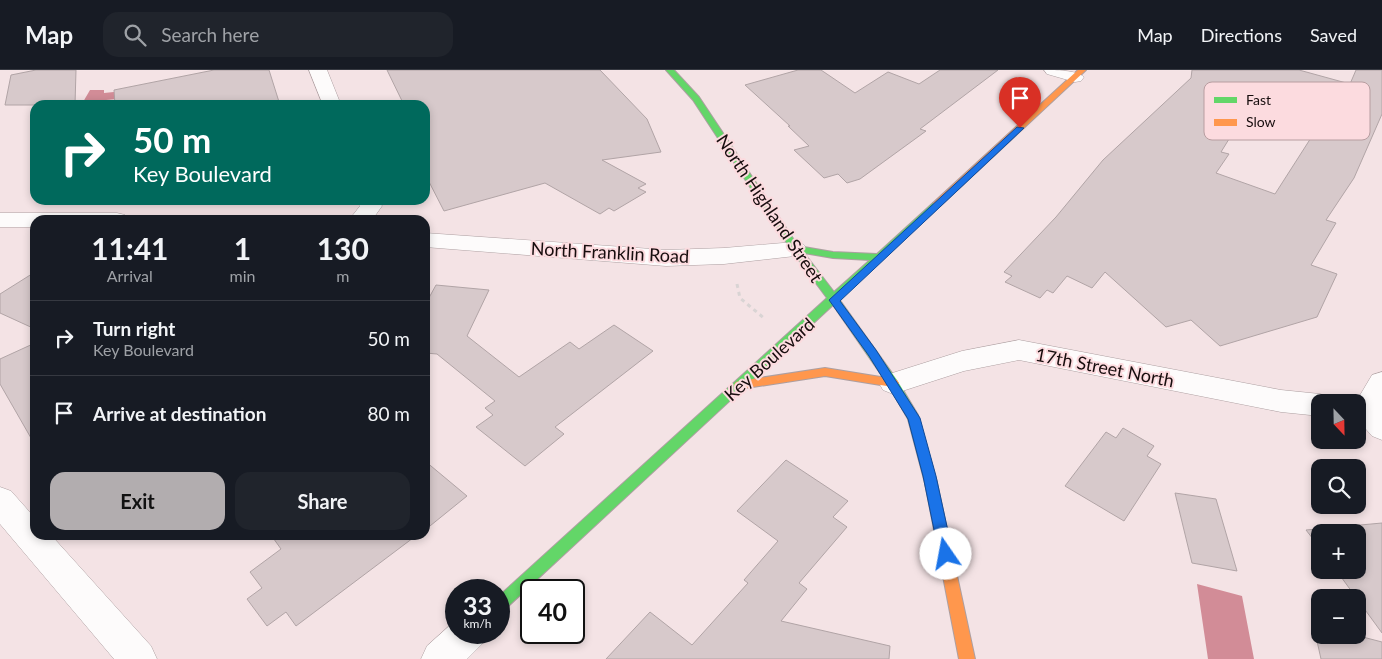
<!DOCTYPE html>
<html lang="en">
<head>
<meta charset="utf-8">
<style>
	body { margin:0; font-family:Lato,sans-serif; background:#20242c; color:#f1f3f6; height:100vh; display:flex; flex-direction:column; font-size:19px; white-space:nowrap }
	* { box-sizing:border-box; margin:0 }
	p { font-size:16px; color:#9ea1a6 }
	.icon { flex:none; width:28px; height:28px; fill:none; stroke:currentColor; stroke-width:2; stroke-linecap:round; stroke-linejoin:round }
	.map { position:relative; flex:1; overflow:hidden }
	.panel { position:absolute; left:30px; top:145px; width:400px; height:325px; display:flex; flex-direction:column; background:#171b24; border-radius:15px; box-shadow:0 2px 8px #0003 }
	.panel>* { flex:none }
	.hud { position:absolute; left:30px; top:30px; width:400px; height:105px; border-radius:15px; box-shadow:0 2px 8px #0003; background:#00695c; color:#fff; overflow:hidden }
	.needle { width:32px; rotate:158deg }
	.fabs { position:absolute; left:1311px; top:324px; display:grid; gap:10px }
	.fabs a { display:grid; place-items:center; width:55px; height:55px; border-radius:10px; background:#171b24; box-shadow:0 2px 8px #0003; font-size:25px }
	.speed { position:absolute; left:445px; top:509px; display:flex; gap:10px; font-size:25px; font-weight:700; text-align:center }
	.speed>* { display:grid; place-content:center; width:65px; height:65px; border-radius:50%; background:#171b24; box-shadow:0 2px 8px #0003; line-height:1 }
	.speed small { font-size:12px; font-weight:400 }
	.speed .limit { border:2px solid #111; border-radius:8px; background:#fff; color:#111 }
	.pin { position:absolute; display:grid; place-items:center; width:42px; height:42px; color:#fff; margin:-51px -21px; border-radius:50% 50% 50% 0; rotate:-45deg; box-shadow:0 0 5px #0007 }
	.pin .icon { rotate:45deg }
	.me { position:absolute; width:55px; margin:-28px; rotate:348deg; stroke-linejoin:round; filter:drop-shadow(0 0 4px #0008) }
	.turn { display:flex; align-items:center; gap:18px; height:105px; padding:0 20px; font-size:22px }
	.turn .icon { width:65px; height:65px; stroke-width:2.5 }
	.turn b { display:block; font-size:35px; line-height:42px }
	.eta { display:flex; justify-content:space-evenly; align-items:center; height:85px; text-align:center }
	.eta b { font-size:30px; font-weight:700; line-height:35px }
	.primary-button { display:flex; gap:10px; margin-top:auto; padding:10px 20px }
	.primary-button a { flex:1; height:58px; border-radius:15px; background:#b2adaf; color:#111; font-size:20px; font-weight:700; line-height:58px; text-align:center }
	.primary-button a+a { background:#20242c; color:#f1f3f6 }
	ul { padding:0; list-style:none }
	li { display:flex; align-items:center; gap:15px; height:75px; padding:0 20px; border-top:1px solid #363941 }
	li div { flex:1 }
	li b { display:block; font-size:19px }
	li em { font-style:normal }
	header { display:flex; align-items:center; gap:30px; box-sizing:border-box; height:70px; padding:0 25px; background:#171b24; border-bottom:1px solid #363941 }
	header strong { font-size:24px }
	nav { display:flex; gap:28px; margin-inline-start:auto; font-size:18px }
	.search { width:350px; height:45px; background:#20242c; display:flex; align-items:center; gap:12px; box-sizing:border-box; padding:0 18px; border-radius:15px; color:#9ea1a6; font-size:19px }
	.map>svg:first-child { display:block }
</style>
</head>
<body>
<header>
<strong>Map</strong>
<div class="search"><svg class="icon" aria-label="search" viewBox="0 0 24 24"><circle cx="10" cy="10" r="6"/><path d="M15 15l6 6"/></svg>Search here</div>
<nav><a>Map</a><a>Directions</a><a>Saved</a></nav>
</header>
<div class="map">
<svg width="1382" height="589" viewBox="0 0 1382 589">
	<rect width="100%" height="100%" fill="#f4e3e5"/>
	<path fill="#d28c97" d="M 90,20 L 104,20 L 104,23 L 133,20 L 129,28 L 83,32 Z
		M 1197,514 L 1242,526 L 1254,589 L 1208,589 Z"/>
	<path fill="#d7c9cb" stroke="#b1a4a6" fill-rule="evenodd" d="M 36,0 L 76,0 L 75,35 L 5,35 L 11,5 Z
		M 214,0 L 269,0 L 280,35 L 115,35 L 114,20 Z
		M 387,0 L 600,0 L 647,49 L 661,82 L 602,90 L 646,114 L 638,118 L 646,122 L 614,141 L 609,138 L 600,144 L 545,113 L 444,141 L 425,104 L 425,35 L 404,35 Z
		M 798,0 L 821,0 L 855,23 L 888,2 L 919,14 L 940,0 L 998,0 L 920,59 L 926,61 L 860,109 L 847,113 L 838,104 L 824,108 L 794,80 L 809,76 L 788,56 L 790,56 L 745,15 Z
		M 1192,0 L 1299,0 L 1350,14 L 1356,0 L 1382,0 L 1382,44 L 1354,108 L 1326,150 L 1336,153 L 1311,195 L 1337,204 L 1317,247 L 1220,276 L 1191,250 L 1166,257 L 1105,202 L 1092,218 L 1067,206 L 1053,223 L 1047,220 L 1040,228 L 1005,212 L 1012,206 L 1004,202 L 1056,147 L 1103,90 L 1191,8 ZM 1255,27 L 1317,45 L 1310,58 L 1316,60 L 1275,124 L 1216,103 L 1229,84 L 1221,82 Z
		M 35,202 L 35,259 L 0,243 L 0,224 Z
		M 436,215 L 489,220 L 467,266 L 519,307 L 570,272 L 579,279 L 614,255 L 653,281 L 555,357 L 564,364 L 525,396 L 476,357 L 493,345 L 485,338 L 495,331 L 437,284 L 425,283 L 425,235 Z
		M 35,273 L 35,375 L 0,314 L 0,289 Z
		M 1123,358 L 1154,376 L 1147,386 L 1161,394 L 1124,451 L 1065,416 L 1106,362 L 1116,368 Z
		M 786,390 L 848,431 L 833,447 L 847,457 L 799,513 L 807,519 L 781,551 L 890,576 L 889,589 L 606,589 L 650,542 L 692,575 L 748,513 L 744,510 L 778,471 L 737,441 Z
		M 425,391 L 467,426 L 425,460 Z
		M 1175,423 L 1216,429 L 1237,501 L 1192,493 Z
		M 1382,453 L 1382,563 L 1336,500 L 1358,500 L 1358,462 L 1320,462 L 1320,478 L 1306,460 Z
		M 271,465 L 417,465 L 296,556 L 286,542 L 267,556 L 247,529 L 262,518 L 250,502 L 281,479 Z
		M 1313,553 L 1320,555 L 1320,565 L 1355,565 L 1382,572 L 1382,589 L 1321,589 Z"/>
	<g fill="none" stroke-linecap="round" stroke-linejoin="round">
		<g stroke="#ad9fa1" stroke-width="1">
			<path id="street" d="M 309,0 L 327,0 L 341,35 L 323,35 Z
				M 1044,0 C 1056,0 1076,0 1084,7 L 1081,11 L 1075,12 L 1047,4 Z
				M 357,130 L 379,130 L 382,136 L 372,150 L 349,150 L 360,136 Z
				M 0,143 L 117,143 L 125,145 L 128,150 L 35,150 L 35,157 L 0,157 Z
				M 425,163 L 666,180 L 724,178 L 795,172 L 803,174 L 807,179 L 803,184 L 795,186 L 724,194 L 666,196 L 425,177 Z
				M 1019,270 L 1281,320 L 1320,324 L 1330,327 L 1333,332 L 1320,332 L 1320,346 L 1281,342 L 1019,290 L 964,301 L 893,324 L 883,320 L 879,313 L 883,306 L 962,281 Z
				M 1382,302 L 1382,370 L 1372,366 L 1358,350 L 1358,332 L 1356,332 L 1372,305 Z
				M 0,417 L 11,421 L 35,448 L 35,465 L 51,465 L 151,576 L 157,589 L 114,589 L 0,454 Z
				M 456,550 L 456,562 L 487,562 L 482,574 L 467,589 L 421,589 L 427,576 Z"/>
		</g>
		<g stroke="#ad9fa1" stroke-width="2">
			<path id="fast" d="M 666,0 L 674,0 L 699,27 L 798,176 L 833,182 L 877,184 L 933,133 L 939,133 L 941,135 L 839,229 L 897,310 L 918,345 L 937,413 L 936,417 L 931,418 L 926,417 L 908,349 L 889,316 L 833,235 L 504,540 L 499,542 L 499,526 L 827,228 L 792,181 L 693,30 ZM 804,183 L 833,188 L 870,190 L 834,222 Z"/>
		</g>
		<g stroke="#ad9fa1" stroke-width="2">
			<path id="slow" d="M 1078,0 L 1086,0 L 939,137 L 933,137 L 933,133 Z
				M 825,298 L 893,309 L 897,310 L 899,313 L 897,316 L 893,317 L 825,306 L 740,319 L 736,318 L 734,315 L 736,312 L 740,311 Z
				M 931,408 L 936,409 L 937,413 L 975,589 L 959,589 L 925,413 L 926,409 Z"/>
		</g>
		<path stroke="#d9d4d4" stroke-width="3" stroke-dasharray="4 4" stroke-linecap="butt" d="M 737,214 L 740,228 L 765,249"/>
		<use href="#street" fill="#fdfbfb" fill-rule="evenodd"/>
		<use href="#fast" fill="#63d668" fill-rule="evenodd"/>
		<use href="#slow" fill="#ff974d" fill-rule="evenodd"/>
	</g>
	<path fill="#1a73e8" stroke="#114b97" d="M 1017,57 L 1024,58 L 840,231 L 876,280 L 920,348 L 936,406 L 953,484 L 951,488 L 946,490 L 941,488 L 939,484 L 923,406 L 908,349 L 869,286 L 829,230 Z"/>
	<g text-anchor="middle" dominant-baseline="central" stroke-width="4" stroke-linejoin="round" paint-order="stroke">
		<g font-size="18" fill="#170d0e" stroke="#fcdbdf">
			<text transform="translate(770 138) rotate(56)">North Highland Street</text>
			<text transform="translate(610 182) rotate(3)">North Franklin Road</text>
			<text transform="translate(769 289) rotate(-42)">Key Boulevard</text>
			<text transform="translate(1105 297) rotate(11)">17th Street North</text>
		</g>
	</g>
	<rect x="1204" y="12" width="166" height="58" rx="8" fill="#fcdbdf" stroke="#b79da0" stroke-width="1"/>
	<rect x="1214" y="27" width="23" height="6" fill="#63d668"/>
	<rect x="1214" y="49" width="23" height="7" fill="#ff974d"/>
	<g font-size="14" fill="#170d0e">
		<text x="1246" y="35">Fast</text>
		<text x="1246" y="57">Slow</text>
	</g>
</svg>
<div class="fabs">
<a><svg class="needle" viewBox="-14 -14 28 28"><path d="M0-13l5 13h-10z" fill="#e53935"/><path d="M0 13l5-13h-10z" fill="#9ea1a6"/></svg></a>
<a><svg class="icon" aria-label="search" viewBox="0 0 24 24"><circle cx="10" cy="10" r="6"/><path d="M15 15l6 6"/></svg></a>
<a>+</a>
<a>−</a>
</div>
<div class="speed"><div>33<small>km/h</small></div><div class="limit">40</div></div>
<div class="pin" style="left:1020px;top:58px;background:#d93025"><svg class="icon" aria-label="arrive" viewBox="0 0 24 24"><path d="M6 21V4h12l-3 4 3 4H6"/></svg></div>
<svg class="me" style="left:946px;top:484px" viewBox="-20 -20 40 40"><circle r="19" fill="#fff"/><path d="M0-13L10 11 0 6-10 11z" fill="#1a73e8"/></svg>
<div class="hud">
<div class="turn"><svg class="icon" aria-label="right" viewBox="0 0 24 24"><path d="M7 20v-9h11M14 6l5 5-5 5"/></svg><div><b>50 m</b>Key Boulevard</div></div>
</div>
<section class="panel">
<div class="eta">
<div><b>11:41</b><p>Arrival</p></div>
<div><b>1</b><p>min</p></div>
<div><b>130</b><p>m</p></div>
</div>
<ul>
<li><svg class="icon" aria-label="right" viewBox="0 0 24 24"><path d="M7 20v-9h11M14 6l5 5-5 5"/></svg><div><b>Turn right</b><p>Key Boulevard</p></div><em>50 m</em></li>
<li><svg class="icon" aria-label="arrive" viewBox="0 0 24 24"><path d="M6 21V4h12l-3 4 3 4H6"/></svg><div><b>Arrive at destination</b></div><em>80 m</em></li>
</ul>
<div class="primary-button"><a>Exit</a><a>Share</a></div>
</section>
</div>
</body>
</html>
